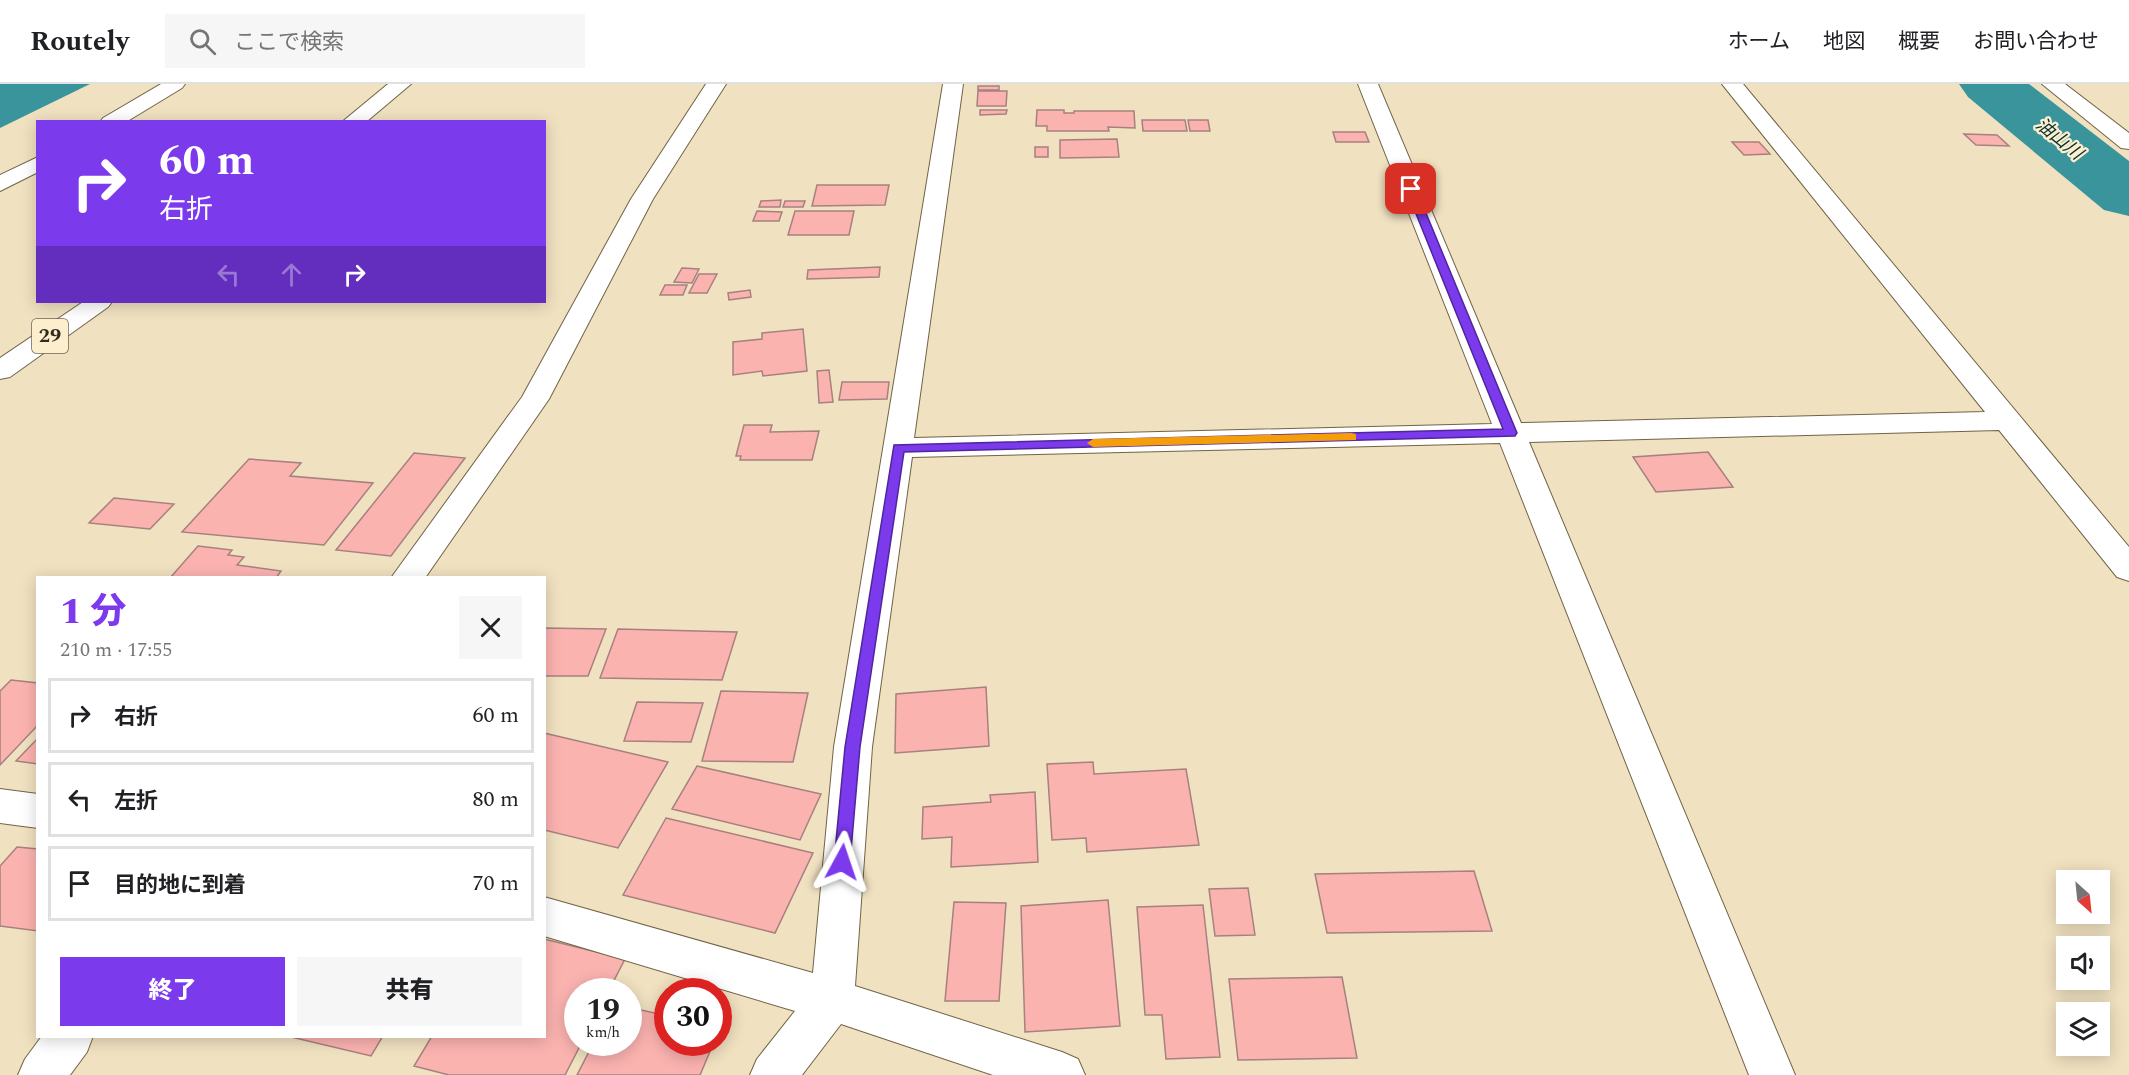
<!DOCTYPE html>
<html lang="ja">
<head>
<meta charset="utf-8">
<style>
	body { margin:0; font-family:Spectral,"Noto Sans JP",serif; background:#f6f6f6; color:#202124; height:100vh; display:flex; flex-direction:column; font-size:22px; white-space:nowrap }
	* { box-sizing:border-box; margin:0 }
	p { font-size:20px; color:#757577 }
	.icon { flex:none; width:33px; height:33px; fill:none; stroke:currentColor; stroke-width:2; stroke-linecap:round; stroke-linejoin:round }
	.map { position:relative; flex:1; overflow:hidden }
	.details { position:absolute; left:36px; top:492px; width:510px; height:462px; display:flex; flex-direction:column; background:#fff; border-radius:0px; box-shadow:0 3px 15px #0003 }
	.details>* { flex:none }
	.hud { position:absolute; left:36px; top:36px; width:510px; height:183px; border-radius:0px; box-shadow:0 3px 15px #0003; background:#7c3aed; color:#fff; overflow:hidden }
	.needle { width:39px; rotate:153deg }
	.tools { position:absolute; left:2056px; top:786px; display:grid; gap:12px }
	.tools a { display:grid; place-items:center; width:54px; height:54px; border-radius:0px; background:#fff; box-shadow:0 3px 15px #0003; font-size:30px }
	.speed { position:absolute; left:564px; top:894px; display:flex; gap:12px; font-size:30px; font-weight:700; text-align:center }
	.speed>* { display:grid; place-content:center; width:78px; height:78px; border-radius:50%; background:#fff; box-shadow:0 3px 15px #0003; line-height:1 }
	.speed small { font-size:15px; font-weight:400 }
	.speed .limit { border:9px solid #d22; background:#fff; color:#111 }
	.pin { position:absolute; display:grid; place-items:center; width:51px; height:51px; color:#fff; margin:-26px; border-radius:12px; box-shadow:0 3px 9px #0006 }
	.me { position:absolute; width:66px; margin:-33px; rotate:5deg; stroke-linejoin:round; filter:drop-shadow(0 0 4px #0008) }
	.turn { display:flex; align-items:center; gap:21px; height:126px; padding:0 24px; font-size:27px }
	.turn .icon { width:78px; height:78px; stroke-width:2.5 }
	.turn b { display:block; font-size:42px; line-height:51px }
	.lanes { display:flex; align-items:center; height:57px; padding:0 24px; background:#0003; justify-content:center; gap:30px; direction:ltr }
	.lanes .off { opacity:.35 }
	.round { display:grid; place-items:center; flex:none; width:63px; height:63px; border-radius:0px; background:#f6f6f6 }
	.overview { display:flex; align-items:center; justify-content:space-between; height:102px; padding:0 24px }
	h1 { font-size:36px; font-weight:800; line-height:45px; color:#7c3aed }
	.primary-button { display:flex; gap:12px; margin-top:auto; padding:12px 24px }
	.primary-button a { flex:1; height:69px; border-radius:0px; background:#7c3aed; color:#fff; font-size:24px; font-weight:800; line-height:69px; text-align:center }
	.primary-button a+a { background:#f6f6f6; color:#202124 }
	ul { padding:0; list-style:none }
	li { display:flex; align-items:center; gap:18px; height:75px; margin:0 12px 9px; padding:0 12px; border:3px solid #e0e0e0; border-radius:0px }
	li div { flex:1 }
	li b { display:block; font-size:22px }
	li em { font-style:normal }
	header { display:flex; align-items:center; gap:36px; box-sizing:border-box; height:84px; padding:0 30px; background:#fff; border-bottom:2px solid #e0e0e0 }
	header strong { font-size:28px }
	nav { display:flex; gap:33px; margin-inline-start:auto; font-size:21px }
	.search { width:420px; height:54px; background:#f6f6f6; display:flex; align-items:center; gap:15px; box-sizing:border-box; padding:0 21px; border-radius:0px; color:#757577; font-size:22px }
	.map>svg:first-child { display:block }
</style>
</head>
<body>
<header>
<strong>Routely</strong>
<div class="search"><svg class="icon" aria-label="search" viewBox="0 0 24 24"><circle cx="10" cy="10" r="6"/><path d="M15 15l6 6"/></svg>ここで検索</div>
<nav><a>ホーム</a><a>地図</a><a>概要</a><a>お問い合わせ</a></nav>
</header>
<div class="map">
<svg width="2129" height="991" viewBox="0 0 2129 991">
	<rect width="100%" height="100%" fill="#f0e1c0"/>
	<path fill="#3a949c" d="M 0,0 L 90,0 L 0,44 Z"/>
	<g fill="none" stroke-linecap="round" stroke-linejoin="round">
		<path fill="#3a949c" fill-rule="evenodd" d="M 1959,0 L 2029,0 L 2129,77 L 2129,132 L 2104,126 L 1968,13 Z"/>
	</g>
	<path fill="#fbb3b0" stroke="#a6817f" stroke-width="1.5" d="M 978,2 L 999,2 L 999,6 L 978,6 Z
		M 978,7 L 1007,7 L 1006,22 L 977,22 Z
		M 980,26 L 1007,26 L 1006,30 L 980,31 Z
		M 1037,26 L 1064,26 L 1064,29 L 1074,29 L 1074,27 L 1134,27 L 1135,44 L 1108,43 L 1109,47 L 1047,47 L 1047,42 L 1036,42 Z
		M 1142,36 L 1185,36 L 1187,47 L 1143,47 Z
		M 1188,36 L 1208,36 L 1210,47 L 1190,47 Z
		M 1333,48 L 1365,48 L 1369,58 L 1336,58 Z
		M 1964,50 L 1997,51 L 2009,62 L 1976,61 Z
		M 1117,55 L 1119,73 L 1060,74 L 1060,56 Z
		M 1732,58 L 1759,58 L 1770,70 L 1744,71 Z
		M 1035,63 L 1048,63 L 1048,73 L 1035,73 Z
		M 817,101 L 889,101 L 885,121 L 812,122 Z
		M 781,116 L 780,123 L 759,123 L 761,117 Z
		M 785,117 L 805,117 L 803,123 L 783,123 Z
		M 757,127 L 782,128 L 779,137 L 753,137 Z
		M 795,127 L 854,127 L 849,151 L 788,151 Z
		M 880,183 L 879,193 L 807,195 L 808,186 Z
		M 682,184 L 699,185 L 692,199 L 674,198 Z
		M 699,190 L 717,190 L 707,209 L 689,209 Z
		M 665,201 L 687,201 L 683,211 L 660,211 Z
		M 750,206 L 751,213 L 729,216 L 728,209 Z
		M 803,245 L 807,287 L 763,292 L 762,287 L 733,291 L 733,258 L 762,255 L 762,249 Z
		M 829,286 L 833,318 L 819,319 L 817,287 Z
		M 842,298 L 889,298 L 887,315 L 839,316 Z
		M 744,341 L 772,341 L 770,348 L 819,347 L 812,376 L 740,376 L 741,372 L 736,372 Z
		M 1708,368 L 1733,403 L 1656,408 L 1633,373 Z
		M 414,369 L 465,374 L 391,472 L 336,466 Z
		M 249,375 L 301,379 L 290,392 L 373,399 L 324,461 L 182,448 Z
		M 114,414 L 174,420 L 150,445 L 89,439 Z
		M 198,462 L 232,466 L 228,471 L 244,473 L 237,481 L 281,487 L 276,494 L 170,494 Z
		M 544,544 L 606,545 L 588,592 L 544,592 Z
		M 618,545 L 737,548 L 722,596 L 600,594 Z
		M 11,596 L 38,599 L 38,641 L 0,681 L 0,607 Z
		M 986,603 L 989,662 L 895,669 L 896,610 Z
		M 721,607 L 808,609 L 793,678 L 702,677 Z
		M 637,618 L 703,619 L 691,658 L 624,657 Z
		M 544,649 L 668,678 L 618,764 L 544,746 Z
		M 38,654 L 38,680 L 16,677 Z
		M 1093,678 L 1094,690 L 1186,685 L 1199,761 L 1087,768 L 1086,754 L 1052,756 L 1047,680 Z
		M 697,682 L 821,710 L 800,756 L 672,725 Z
		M 1035,708 L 1038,778 L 951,783 L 952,753 L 922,755 L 923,723 L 991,718 L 990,711 Z
		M 666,734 L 813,769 L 775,849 L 623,811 Z
		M 17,763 L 38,765 L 38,847 L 0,842 L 0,782 Z
		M 1474,787 L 1492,847 L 1327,849 L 1315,790 Z
		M 1248,804 L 1255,851 L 1215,852 L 1209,805 Z
		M 1108,816 L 1120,942 L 1025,948 L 1021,822 Z
		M 954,818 L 1006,819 L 999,917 L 945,917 Z
		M 1203,821 L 1220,973 L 1166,975 L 1162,931 L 1145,931 L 1137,823 Z
		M 544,855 L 625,875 L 608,908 L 578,908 L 578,958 L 582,958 L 565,991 L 449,991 L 414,982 L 432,952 L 544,952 Z
		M 1342,893 L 1357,974 L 1238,976 L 1229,895 Z
		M 628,923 L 668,932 L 668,958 L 714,958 L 700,991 L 577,991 L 594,958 L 628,958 Z
		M 287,952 L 383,952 L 371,972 Z"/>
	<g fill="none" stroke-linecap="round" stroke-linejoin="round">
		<g stroke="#716346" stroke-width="2">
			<path id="minor" d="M 161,0 L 185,0 L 182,4 L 126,38 L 100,38 L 103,34 Z
				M 706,0 L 726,0 L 653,115 L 549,315 L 425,494 L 391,494 L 522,313 L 631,115 Z
				M 943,0 L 963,0 L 914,354 L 1492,340 L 1358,0 L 1378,0 L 1521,339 L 1985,328 L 1722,0 L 1743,0 L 2129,463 L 2129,497 L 2117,493 L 1999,346 L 1529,358 L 1795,991 L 1749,991 L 1500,359 L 912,373 L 872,663 L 855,902 L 1062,968 L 1078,975 L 1085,991 L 993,991 L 841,940 L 802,991 L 750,991 L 757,975 L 795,927 L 544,852 L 544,813 L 813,889 L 834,663 Z
				M 2042,0 L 2065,0 L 2129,49 L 2129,65 L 2121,64 Z
				M 38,73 L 38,88 L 0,107 L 0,91 Z
				M 0,705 L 38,710 L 38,744 L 0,739 Z
				M 42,952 L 93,952 L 87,968 L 70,991 L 18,991 L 25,975 Z"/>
		</g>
		<g stroke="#716346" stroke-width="2">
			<path id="primary" d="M 388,0 L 411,0 L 366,38 L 342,38 Z
				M 83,218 L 112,218 L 108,223 L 10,293 L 0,295 L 0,274 Z"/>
		</g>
		<use href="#minor" fill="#fff" fill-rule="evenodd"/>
		<use href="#primary" fill="#fff" fill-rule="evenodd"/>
	</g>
	<path fill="#7c3aed" stroke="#51269a" stroke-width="1.5" d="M 1411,102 L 1416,105 L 1517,349 L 1515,352 L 904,368 L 860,663 L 850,778 L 848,783 L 842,786 L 836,783 L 834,778 L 845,663 L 894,361 L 1503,345 L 1406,105 Z"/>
	<path fill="#f59e0b" d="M 1351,349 L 1356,350 L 1356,356 L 1093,363 L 1087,359 L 1093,355 Z"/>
	<g text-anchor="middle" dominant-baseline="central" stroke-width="4.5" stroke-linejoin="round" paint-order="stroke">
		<g font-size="18" font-style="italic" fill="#033034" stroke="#fdeecd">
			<text transform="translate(2059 55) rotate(39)">油山川</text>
		</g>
		<rect fill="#fdeecd" stroke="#6f6654" stroke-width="1.5" x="32" y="235" width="36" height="34" rx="4.5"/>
		<g font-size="20" font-weight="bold" fill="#322c20">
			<text x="50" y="252">29</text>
		</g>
	</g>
</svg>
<div class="tools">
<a><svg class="needle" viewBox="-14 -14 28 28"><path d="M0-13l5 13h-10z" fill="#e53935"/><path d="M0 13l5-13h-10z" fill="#757577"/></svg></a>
<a><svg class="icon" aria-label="sound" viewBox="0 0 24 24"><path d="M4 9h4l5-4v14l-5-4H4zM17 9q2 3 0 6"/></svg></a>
<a><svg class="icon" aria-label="layers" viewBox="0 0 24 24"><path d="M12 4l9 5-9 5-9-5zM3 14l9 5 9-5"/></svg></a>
</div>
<div class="speed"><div>19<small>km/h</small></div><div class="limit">30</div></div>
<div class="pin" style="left:1411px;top:105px;background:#d93025"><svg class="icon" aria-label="arrive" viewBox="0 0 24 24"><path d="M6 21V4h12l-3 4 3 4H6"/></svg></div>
<svg class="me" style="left:842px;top:778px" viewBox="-20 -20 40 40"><path d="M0-17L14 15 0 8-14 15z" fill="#7c3aed" stroke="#fff" stroke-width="4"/></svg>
<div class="hud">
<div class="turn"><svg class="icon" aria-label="right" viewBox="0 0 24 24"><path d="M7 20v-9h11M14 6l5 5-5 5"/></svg><div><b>60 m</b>右折</div></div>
<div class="lanes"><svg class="icon off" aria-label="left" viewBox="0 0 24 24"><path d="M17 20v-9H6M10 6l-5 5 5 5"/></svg><svg class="icon off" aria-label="ahead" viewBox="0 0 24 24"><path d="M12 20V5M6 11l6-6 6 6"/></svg><svg class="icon" aria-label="right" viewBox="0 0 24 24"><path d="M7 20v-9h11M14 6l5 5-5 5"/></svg></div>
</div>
<section class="details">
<div class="overview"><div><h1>1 分</h1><p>210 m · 17:55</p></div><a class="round"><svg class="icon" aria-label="close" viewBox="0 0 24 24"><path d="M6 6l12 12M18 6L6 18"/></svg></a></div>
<ul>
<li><svg class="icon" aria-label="right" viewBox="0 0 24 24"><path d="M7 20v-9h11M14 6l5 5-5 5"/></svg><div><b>右折</b></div><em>60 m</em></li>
<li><svg class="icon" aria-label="left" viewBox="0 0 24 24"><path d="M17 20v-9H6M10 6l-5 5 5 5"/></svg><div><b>左折</b></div><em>80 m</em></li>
<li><svg class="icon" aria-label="arrive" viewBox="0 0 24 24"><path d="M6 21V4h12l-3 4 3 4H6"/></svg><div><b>目的地に到着</b></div><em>70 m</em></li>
</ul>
<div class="primary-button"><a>終了</a><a>共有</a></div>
</section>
</div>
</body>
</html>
